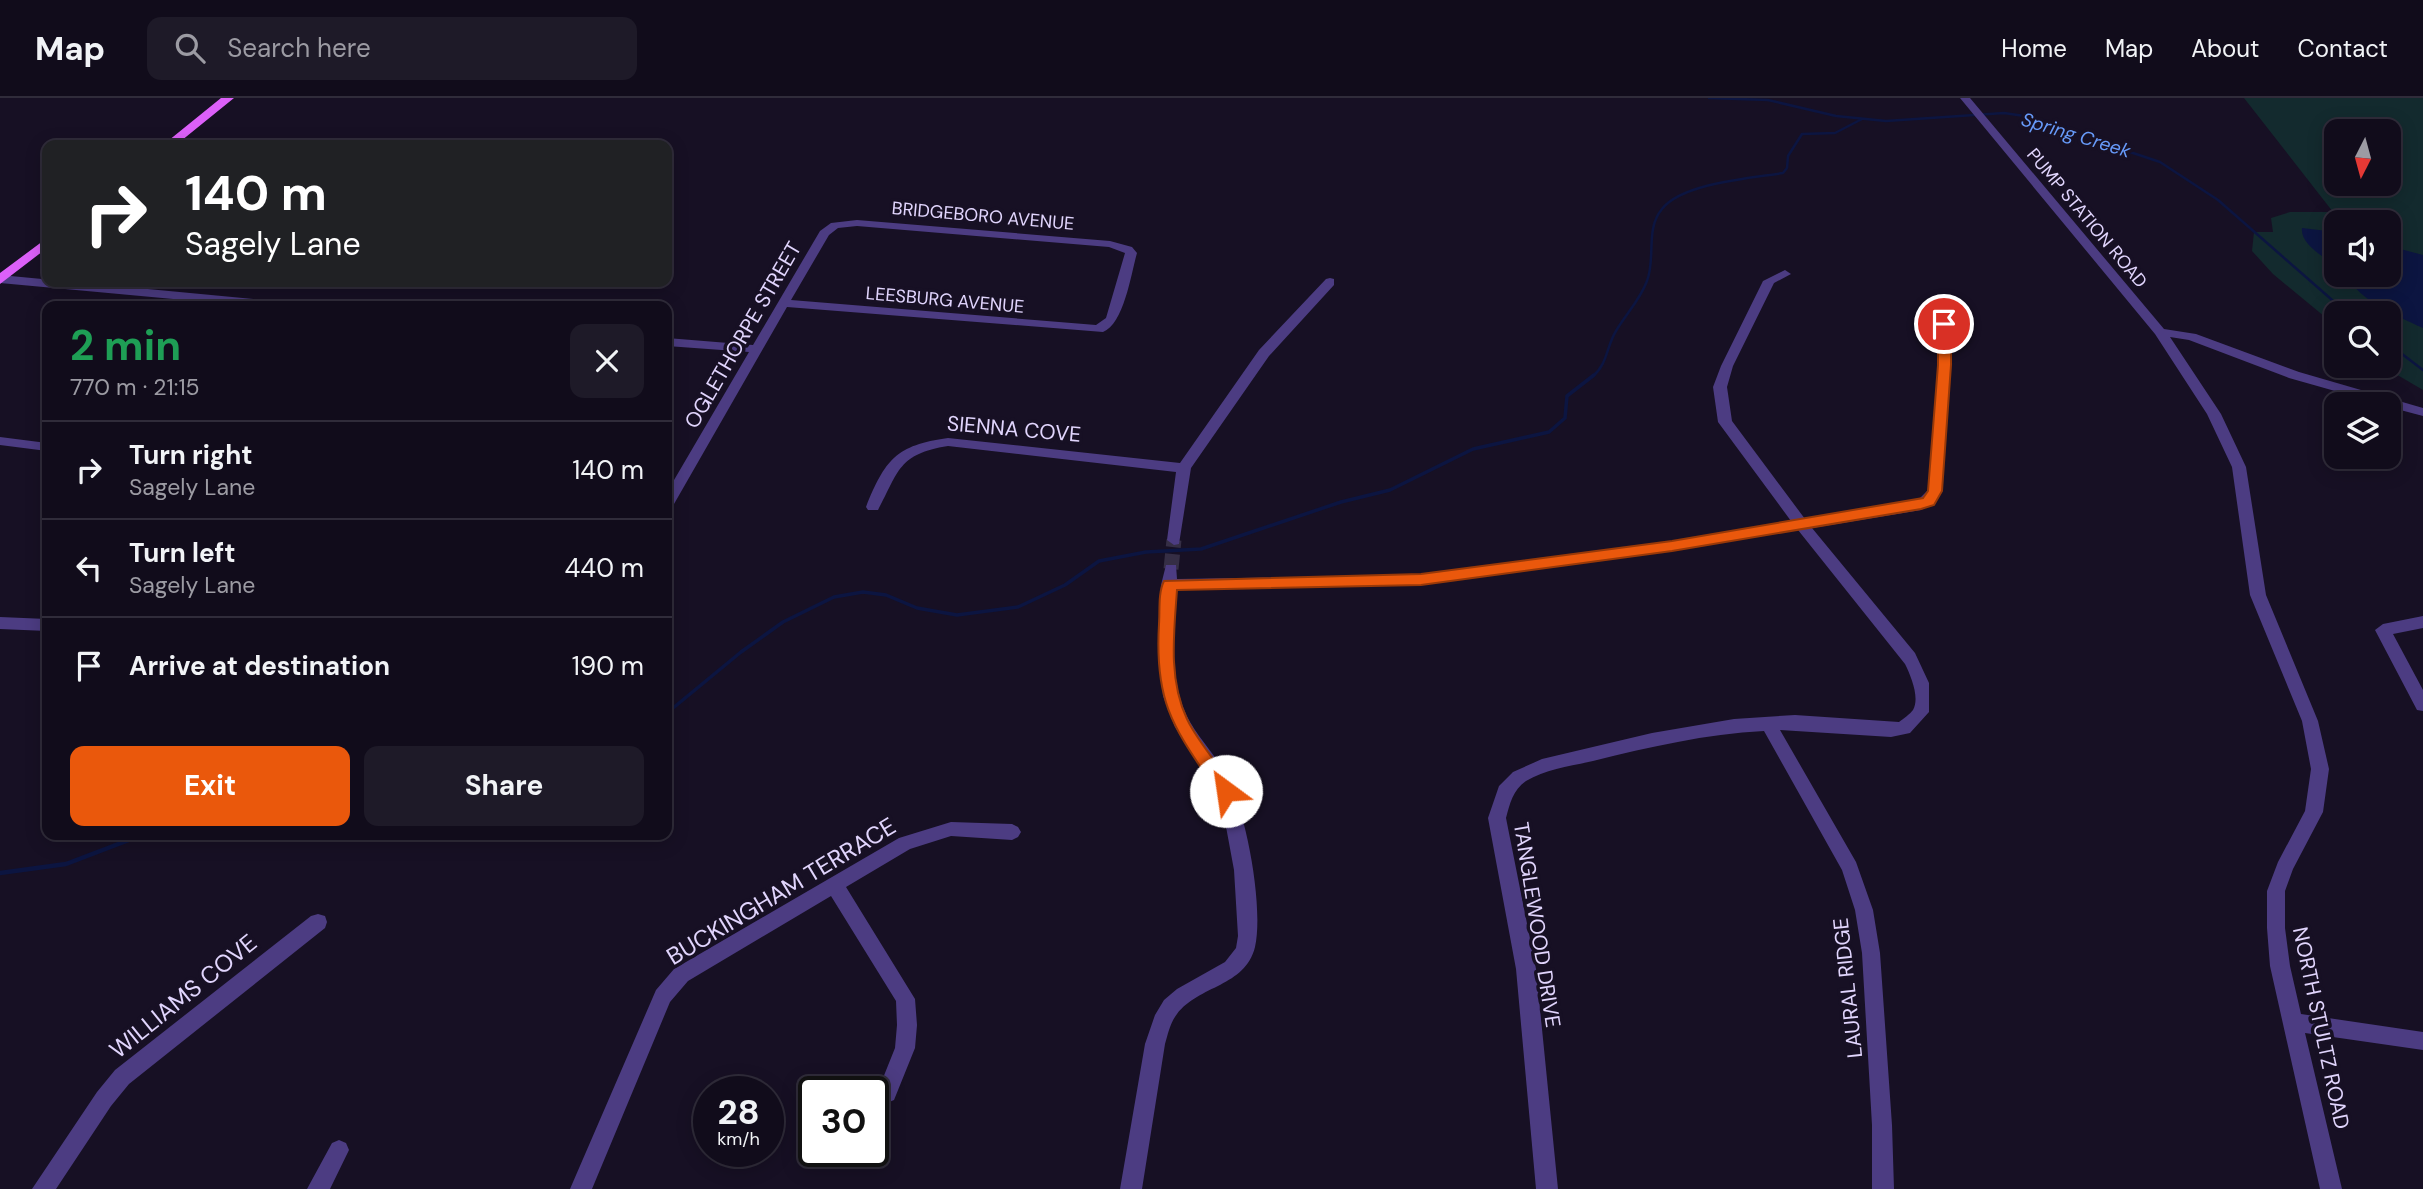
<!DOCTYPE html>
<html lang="en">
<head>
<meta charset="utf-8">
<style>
	body { margin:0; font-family:"DM Sans",sans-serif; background:#1e1a28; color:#f1f3f6; height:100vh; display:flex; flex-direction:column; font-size:26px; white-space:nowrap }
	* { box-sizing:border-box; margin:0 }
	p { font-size:23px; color:#9c9ba3 }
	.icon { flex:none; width:38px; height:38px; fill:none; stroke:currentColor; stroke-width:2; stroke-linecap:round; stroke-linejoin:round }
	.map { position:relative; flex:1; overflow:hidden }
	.sheet { position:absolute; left:42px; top:203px; width:630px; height:539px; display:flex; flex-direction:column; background:#110c1b; border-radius:14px; box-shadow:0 4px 18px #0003,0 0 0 2px #302c3a }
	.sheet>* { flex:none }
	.banner { position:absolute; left:42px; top:42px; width:630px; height:147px; border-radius:14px; box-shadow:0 4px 18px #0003,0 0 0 2px #302c3a; background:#202124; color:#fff; overflow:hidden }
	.needle { width:46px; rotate:186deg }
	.controls { position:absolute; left:2324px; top:21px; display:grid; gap:14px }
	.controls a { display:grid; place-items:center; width:77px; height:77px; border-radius:14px; background:#110c1b; box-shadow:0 4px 18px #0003,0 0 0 2px #302c3a; font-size:35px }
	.speed { position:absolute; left:693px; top:978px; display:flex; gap:14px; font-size:35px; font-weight:700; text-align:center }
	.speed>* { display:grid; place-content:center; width:91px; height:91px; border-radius:50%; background:#110c1b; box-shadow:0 4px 18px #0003,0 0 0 2px #302c3a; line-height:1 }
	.speed small { font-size:18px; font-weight:400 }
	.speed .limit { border:4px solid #111; border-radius:10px; background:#fff; color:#111 }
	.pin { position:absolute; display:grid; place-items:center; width:60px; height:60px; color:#fff; margin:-30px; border:4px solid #fff; border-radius:50%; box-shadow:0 2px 7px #0007 }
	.me { position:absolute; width:77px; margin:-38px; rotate:329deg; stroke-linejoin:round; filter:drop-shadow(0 0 5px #0008) }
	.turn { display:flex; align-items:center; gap:24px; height:147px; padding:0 28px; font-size:32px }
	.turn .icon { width:91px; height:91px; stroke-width:2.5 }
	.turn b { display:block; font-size:49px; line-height:60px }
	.round { display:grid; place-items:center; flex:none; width:74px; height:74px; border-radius:14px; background:#1e1a28 }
	.overview { display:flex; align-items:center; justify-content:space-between; height:119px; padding:0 28px }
	h1 { font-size:42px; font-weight:700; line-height:52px; color:#1e9e55 }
	.action { display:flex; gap:14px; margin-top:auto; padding:14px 28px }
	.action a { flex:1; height:80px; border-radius:14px; background:#ea580c; color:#fff; font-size:28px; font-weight:700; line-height:80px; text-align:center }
	.action a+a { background:#1e1a28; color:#f1f3f6 }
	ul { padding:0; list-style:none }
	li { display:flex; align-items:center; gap:21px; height:98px; padding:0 28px; border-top:2px solid #302c3a }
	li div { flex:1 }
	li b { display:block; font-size:26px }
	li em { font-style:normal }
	header { display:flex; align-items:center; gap:42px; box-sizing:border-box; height:98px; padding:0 35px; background:#110c1b; border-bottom:2px solid #302c3a }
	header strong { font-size:33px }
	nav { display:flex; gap:38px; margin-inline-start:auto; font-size:24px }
	.search { width:490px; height:63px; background:#1e1a28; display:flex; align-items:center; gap:18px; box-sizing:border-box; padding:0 24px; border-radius:14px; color:#9c9ba3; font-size:26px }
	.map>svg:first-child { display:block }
</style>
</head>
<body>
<header>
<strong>Map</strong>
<div class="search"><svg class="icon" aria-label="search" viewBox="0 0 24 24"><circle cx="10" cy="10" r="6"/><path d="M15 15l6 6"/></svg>Search here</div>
<nav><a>Home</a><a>Map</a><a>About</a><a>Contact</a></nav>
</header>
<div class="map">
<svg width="2423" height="1091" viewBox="0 0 2423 1091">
	<rect width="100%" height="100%" fill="#171024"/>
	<path fill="#132a2e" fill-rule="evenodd" d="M 2244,0 L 2423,0 L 2423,292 L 2382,268 L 2389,268 L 2389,215 L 2336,215 L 2336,228 L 2273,176 L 2252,153 L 2254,134 L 2273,134 L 2271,120 L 2290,114 L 2333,114 ZM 2336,33 L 2389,33 L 2389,86 L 2336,86 ZM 2336,124 L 2389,124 L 2389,177 L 2336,177 Z"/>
	<path fill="#0c1541" d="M 2302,130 L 2336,134 L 2336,168 C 2324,159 2300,146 2302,130 Z
		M 2389,148 L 2423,157 L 2423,230 C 2392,216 2365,205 2344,177 L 2389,177 Z"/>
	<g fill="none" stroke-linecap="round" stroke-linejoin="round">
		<path stroke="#0c1541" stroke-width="2.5" d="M 1709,0 L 1768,2 L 1836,18 L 1886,23 L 2004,15 L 2031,19 L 2072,31 L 2100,44 L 2160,64 L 2218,102 L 2347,215
			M 2389,246 L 2423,272
			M 1592,279 C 1608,266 1606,249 1616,233 C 1626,216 1640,202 1647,183 C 1656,160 1645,131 1662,111 C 1682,85 1752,80 1783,75 L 1787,70 L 1788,58 L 1802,36 L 1835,35 L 1862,21"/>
		<path stroke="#0c1541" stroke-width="3.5" d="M 667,615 L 741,554 L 783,524 L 834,499 L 863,494 L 886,497 L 917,510 L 957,517 L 1018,509 L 1065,487 L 1099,463 L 1146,454 L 1201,451 L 1341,404 L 1390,392 L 1473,351 L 1549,334 L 1565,320 L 1567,298 L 1594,277"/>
		<path stroke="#0c1541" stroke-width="4.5" d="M 0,775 L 66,766 L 142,737"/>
		<path stroke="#352e45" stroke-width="15" stroke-dasharray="15 7" stroke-linecap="butt" d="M 1171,471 L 1174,442"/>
		<path fill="#4c3c82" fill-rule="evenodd" d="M 1960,0 L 1970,0 L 2164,231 L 2196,236 L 2299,274 L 2423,310 L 2423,318 L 2389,309 L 2389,306 L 2381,306 L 2289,280 L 2189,242 L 2170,239 L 2221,316 L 2246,369 L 2266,497 L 2318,623 L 2329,671 L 2323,714 L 2293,771 L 2285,793 L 2285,830 L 2290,868 L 2301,916 L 2423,934 L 2423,952 L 2305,935 L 2342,1091 L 2320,1091 L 2270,868 L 2267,830 L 2267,793 L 2278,764 L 2305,713 L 2311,671 L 2302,623 L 2250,497 L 2232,369 L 2207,316 L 2155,236 Z
			M 857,122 L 1110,143 L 1132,149 L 1137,155 C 1131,176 1124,226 1103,234 L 787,209 L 674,406 L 667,411 L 667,394 L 749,254 L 667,248 L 667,240 L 753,247 L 820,133 L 831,125 ZM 857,128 L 1109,149 L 1125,155 L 1106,220 L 1096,227 L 791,202 L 829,137 L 838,130 Z
			M 1785,172 L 1791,176 L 1774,185 L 1733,268 L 1727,289 L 1732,323 L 1805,421 L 1917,403 L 1928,392 L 1938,267 L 1938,206 L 1944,202 L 1950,206 L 1950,267 L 1940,396 L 1933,406 L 1921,412 L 1812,430 L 1915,555 L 1929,585 L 1929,614 L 1910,635 L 1891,639 L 1780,632 L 1856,764 L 1873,812 L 1880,855 L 1892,1027 L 1894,1091 L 1872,1091 L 1872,1027 L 1862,855 L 1855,812 L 1842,772 L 1764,633 C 1706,636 1649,649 1593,663 C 1571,668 1546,671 1526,683 C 1513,692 1510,705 1506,720 L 1536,871 L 1558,1091 L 1536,1091 L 1516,871 L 1488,720 L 1499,688 L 1513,674 L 1542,661 L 1652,635 L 1734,621 L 1795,617 L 1899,624 C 1903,621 1910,616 1913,612 C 1920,600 1911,578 1905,566 L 1798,432 L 1672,453 L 1421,487 L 1176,492 C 1173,530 1170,572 1183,609 C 1192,634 1213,653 1226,676 C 1246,712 1264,809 1255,849 C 1245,889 1199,887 1177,916 C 1170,925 1168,936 1165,946 L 1142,1091 L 1120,1091 L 1145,946 L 1155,917 L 1164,902 L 1177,891 L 1225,864 L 1236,850 L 1238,838 L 1234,772 L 1222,707 L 1213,686 L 1175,629 L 1163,598 L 1158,535 L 1161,487 L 1166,467 L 1176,467 L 1177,481 L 1421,477 L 1672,443 L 1791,423 L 1718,324 L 1713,289 L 1721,268 L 1763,183 Z
			M 0,177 L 285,204 L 291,208 L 249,208 L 0,185 Z
			M 1330,180 L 1334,181 L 1334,187 L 1269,258 L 1191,370 L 1179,446 L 1174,447 L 1167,442 L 1176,374 L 948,348 C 898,356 899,373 878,412 L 868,412 L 866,409 C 885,362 896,347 948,340 L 1180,365 L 1259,252 L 1326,181 Z
			M 0,339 L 47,345 L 47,353 L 0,347 Z
			M 2423,518 L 2423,530 L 2393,536 L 2423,592 L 2423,613 L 2417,612 L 2375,532 L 2383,526 Z
			M 0,519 L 47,521 L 47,533 L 0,531 Z
			M 951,724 L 1012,726 L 1018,729 L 1021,734 L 1018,739 L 1012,742 L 951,738 L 910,751 L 846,789 L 915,901 L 917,927 L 915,950 L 894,1002 L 887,1005 L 880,1002 L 877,995 L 895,950 L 897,927 L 896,903 L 831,798 L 688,883 L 670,904 L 592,1091 L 570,1091 L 656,892 L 674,871 L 899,740 Z
			M 318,816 L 325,818 L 327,824 L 325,830 L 129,986 L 111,1008 L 56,1091 L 32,1091 L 97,994 L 115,972 L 311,818 Z
			M 339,1042 L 346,1045 L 349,1052 L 330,1091 L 307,1091 L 332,1045 Z"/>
		<path fill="#dc60f9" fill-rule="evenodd" d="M 221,0 L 234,0 L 176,47 L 163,47 Z
			M 47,140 L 47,150 L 0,186 L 0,175 Z"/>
	</g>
	<path fill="#ea580c" stroke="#983908" stroke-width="2" d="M 1944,222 L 1951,226 L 1951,267 L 1942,393 L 1934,407 L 1921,411 L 1672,453 L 1421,487 L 1177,492 C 1174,534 1168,581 1187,621 C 1198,644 1218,666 1233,688 L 1235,693 L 1233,698 L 1226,701 L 1220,698 C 1176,632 1154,609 1159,526 C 1160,512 1158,495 1164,483 L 1421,476 L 1672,443 L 1923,400 L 1928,393 L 1938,267 L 1938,226 Z"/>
	<g text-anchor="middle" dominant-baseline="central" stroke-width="7" stroke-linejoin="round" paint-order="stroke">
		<g font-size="18" fill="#e1d5fd" stroke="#171024">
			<text transform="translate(983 118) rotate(5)">BRIDGEBORO AVENUE</text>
			<text transform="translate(2087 120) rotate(50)">PUMP STATION ROAD</text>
			<text transform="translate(945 202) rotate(5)">LEESBURG AVENUE</text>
		</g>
		<g font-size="19" font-style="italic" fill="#679af9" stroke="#171024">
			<text transform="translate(2076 37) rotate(17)">Spring Creek</text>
		</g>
		<g font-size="21" fill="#e1d5fd" stroke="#171024">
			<text transform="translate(743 237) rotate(-60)">OGLETHORPE STREET</text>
			<text transform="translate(1014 331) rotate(5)">SIENNA COVE</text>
			<text transform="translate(1537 827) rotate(81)">TANGLEWOOD DRIVE</text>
			<text transform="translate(1848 890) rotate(-96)">LAURAL RIDGE</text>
			<text transform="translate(2321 930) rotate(78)">NORTH STULTZ ROAD</text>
		</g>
		<g font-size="24" fill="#e1d5fd" stroke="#171024">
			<text transform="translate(781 793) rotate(-31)">BUCKINGHAM TERRACE</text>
			<text transform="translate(183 898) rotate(-39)">WILLIAMS COVE</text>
		</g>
	</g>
</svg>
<div class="controls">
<a><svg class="needle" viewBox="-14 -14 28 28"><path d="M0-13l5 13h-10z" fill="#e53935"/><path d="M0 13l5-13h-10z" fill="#9c9ba3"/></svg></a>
<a><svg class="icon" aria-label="sound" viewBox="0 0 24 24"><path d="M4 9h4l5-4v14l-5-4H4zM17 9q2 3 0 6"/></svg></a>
<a><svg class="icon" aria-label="search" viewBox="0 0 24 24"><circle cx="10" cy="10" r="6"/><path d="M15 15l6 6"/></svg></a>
<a><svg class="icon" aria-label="layers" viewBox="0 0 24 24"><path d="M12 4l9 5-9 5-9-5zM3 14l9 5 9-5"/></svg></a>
</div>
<div class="speed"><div>28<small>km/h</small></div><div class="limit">30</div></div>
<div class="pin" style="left:1944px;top:226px;background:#d93025"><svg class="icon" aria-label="arrive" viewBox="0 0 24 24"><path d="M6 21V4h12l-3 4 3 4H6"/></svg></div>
<svg class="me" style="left:1226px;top:693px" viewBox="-20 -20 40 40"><circle r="19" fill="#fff"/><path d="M0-13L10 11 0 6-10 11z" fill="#ea580c"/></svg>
<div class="banner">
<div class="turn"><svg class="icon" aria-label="right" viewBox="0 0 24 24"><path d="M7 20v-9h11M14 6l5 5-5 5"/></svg><div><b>140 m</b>Sagely Lane</div></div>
</div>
<section class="sheet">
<div class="overview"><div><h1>2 min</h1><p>770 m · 21:15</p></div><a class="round"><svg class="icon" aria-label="close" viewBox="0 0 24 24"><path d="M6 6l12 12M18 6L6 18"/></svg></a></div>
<ul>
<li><svg class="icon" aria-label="right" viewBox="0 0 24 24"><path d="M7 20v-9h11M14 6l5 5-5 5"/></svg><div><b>Turn right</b><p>Sagely Lane</p></div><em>140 m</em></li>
<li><svg class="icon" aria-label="left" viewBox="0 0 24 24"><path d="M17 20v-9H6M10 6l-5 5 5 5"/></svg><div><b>Turn left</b><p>Sagely Lane</p></div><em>440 m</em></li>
<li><svg class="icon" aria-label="arrive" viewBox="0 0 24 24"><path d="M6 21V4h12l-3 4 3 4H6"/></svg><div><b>Arrive at destination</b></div><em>190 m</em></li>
</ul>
<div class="action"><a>Exit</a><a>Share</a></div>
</section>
</div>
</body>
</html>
